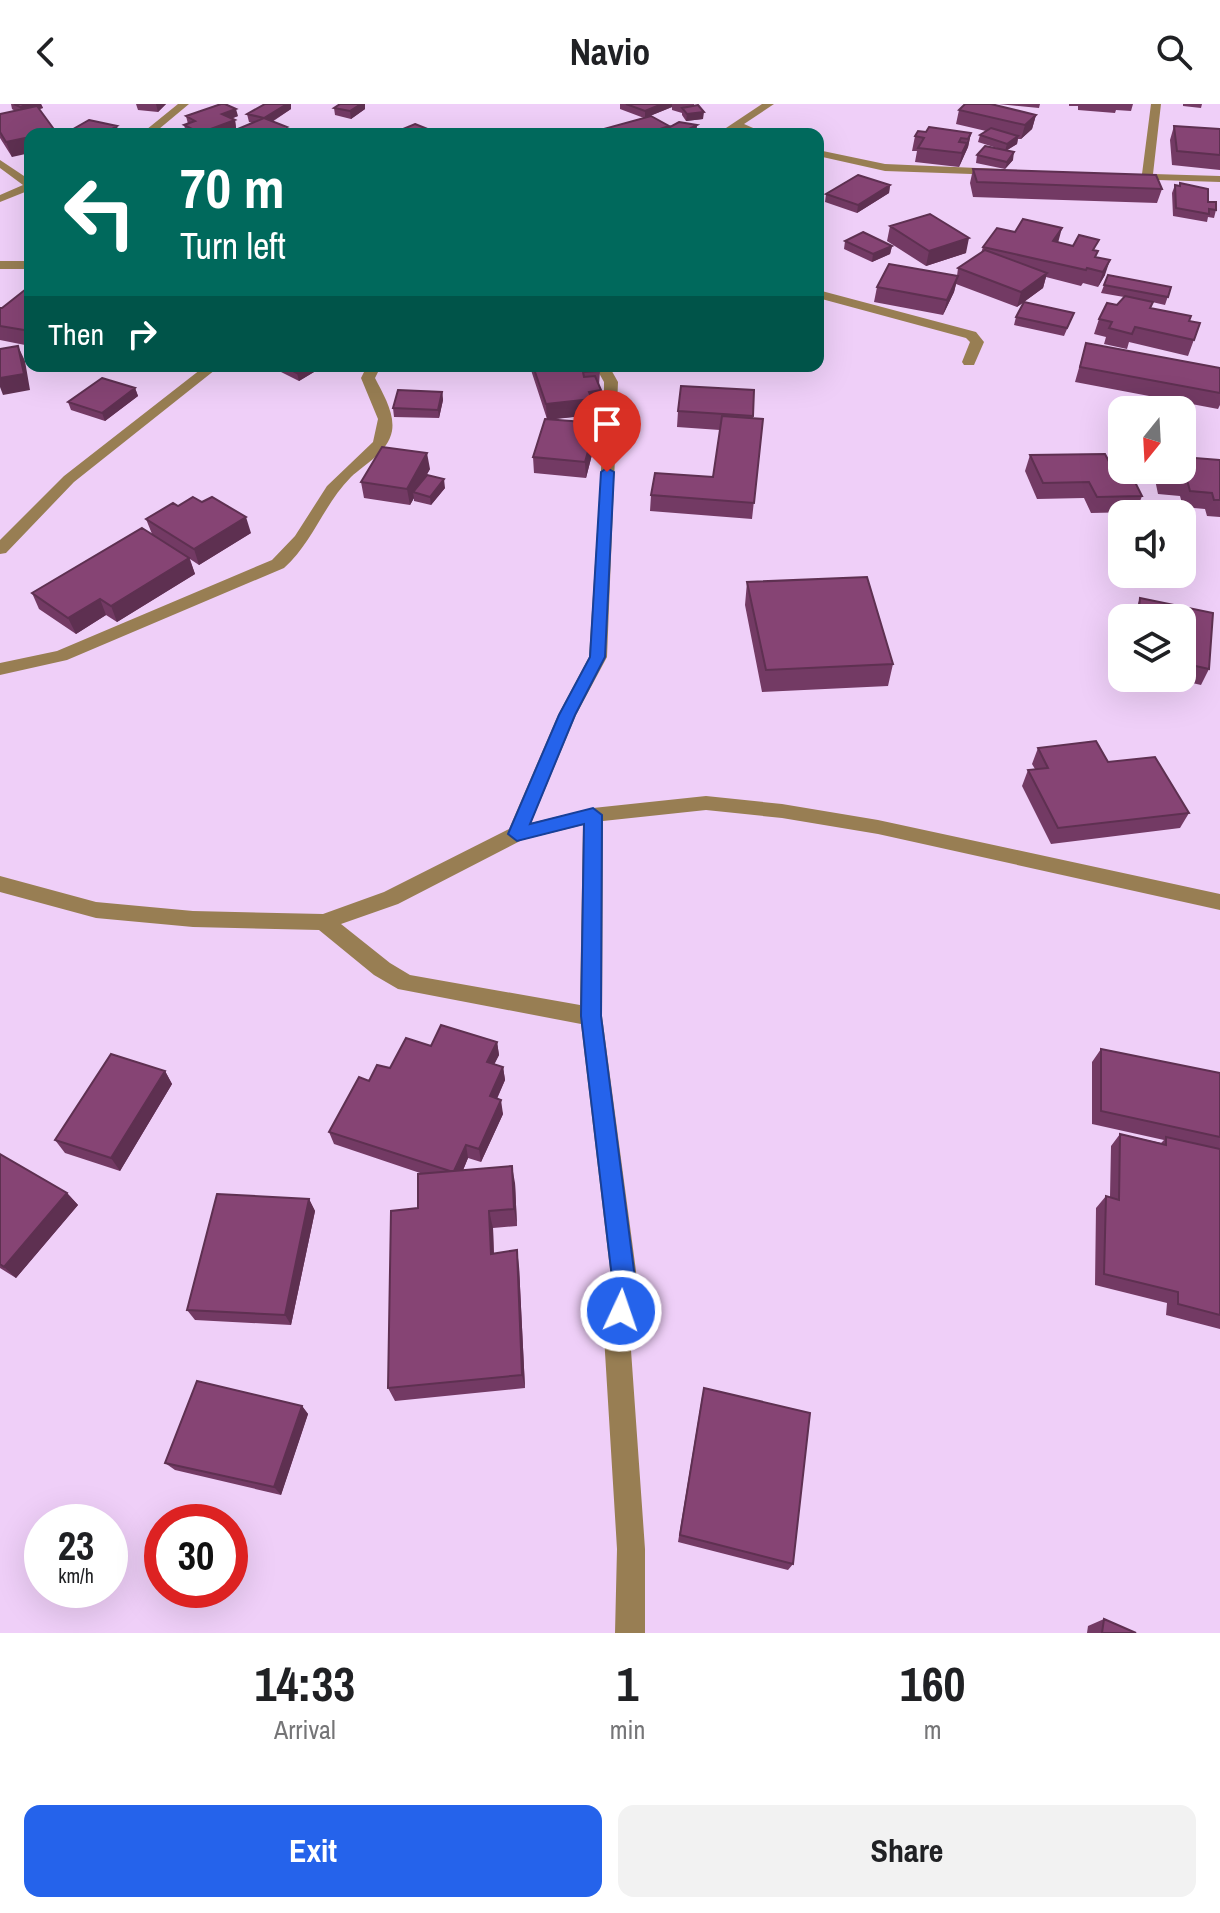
<!DOCTYPE html>
<html lang="en">
<head>
<meta charset="utf-8">
<style>
	body { margin:0; font-family:"Archivo Narrow",sans-serif; background:#f2f2f2; color:#202124; height:100vh; display:flex; flex-direction:column; font-size:30px; white-space:nowrap }
	* { box-sizing:border-box; margin:0 }
	p { font-size:26px; color:#757577 }
	.icon { flex:none; width:44px; height:44px; fill:none; stroke:currentColor; stroke-width:2; stroke-linecap:round; stroke-linejoin:round }
	.map { position:relative; height:1529px; overflow:hidden }
	.drawer { display:flex; flex-direction:column; background:#fff; flex:1 }
	.drawer>* { flex:none }
	.guide { position:absolute; left:24px; top:24px; width:800px; height:244px; border-radius:16px; box-shadow:0 8px 32px #0002; background:#00695c; color:#fff; overflow:hidden }
	.needle { width:52px; rotate:198deg }
	.fabs { position:absolute; left:1108px; top:292px; display:grid; gap:16px }
	.fabs a { display:grid; place-items:center; width:88px; height:88px; border-radius:16px; background:#fff; box-shadow:0 8px 32px #0002; font-size:40px }
	.speed { position:absolute; left:24px; top:1400px; display:flex; gap:16px; font-size:40px; font-weight:700; text-align:center }
	.speed>* { display:grid; place-content:center; width:104px; height:104px; border-radius:50%; background:#fff; box-shadow:0 8px 32px #0002; line-height:1 }
	.speed small { font-size:20px; font-weight:400 }
	.speed .limit { border:12px solid #d22; background:#fff; color:#111 }
	.pin { position:absolute; display:grid; place-items:center; width:68px; height:68px; color:#fff; margin:-82px -34px; border-radius:50% 50% 50% 0; rotate:-45deg; box-shadow:0 0 8px #0007 }
	.pin .icon { rotate:45deg }
	.me { position:absolute; width:88px; margin:-44px; rotate:3deg; stroke-linejoin:round; filter:drop-shadow(0 0 6px #0008) }
	.turn { display:flex; align-items:center; gap:28px; height:168px; padding:0 24px; font-size:36px }
	.turn .icon { width:104px; height:104px; stroke-width:2.5 }
	.turn b { display:block; font-size:56px; line-height:68px }
	.then { display:flex; align-items:center; height:76px; padding:0 24px; background:#0003; gap:16px; font-size:30px }
	.eta { display:flex; justify-content:space-evenly; align-items:center; height:136px; text-align:center }
	.eta b { font-size:48px; font-weight:700; line-height:56px }
	.action { display:flex; gap:16px; margin-top:auto; padding:16px 24px }
	.action a { flex:1; height:92px; border-radius:16px; background:#2563eb; color:#fff; font-size:32px; font-weight:700; line-height:92px; text-align:center }
	.action a+a { background:#f2f2f2; color:#202124 }
	header { display:flex; justify-content:space-between; align-items:center; height:104px; padding:0 24px; background:#fff; font-size:36px; font-weight:700 }
	.map>svg:first-child { display:block }
</style>
</head>
<body>
<header><svg class="icon" aria-label="back" viewBox="0 0 24 24"><path d="M15 5l-7 7 7 7"/></svg>Navio<svg class="icon" aria-label="search" viewBox="0 0 24 24"><circle cx="10" cy="10" r="6"/><path d="M15 15l6 6"/></svg></header>
<div class="map">
<svg width="1220" height="1529" viewBox="0 0 1220 1529">
	<rect width="100%" height="100%" fill="#efcff8"/>
	<g fill="none" stroke-linecap="round" stroke-linejoin="round">
		<path fill="#987e53" fill-rule="evenodd" d="M 178,0 L 189,0 L 153,30 L 141,30 Z
			M 762,0 L 774,0 L 744,20 L 767,30 L 752,30 L 737,25 L 729,30 L 717,30 Z
			M 1151,0 L 1161,0 L 1153,70 L 1220,72 L 1220,78 L 1128,75 L 1128,71 L 1142,70 Z
			M 818,46 L 885,60 L 1000,65 L 1006,68 L 1000,71 L 885,67 L 818,52 Z
			M 0,56 L 30,76 L 30,86 L 0,98 L 0,91 L 23,81 L 0,64 Z
			M 0,157 L 30,157 L 30,165 L 0,165 Z
			M 818,186 L 976,228 L 984,238 L 974,261 L 964,261 L 962,258 L 970,238 L 966,234 L 818,194 Z
			M 205,262 L 220,262 L 74,378 L 6,449 L 0,450 L 0,436 L 64,372 Z
			M 367,262 L 381,262 L 375,274 C 383,290 395,309 392,327 C 388,348 365,360 351,373 C 324,400 313,438 284,464 L 67,556 L 0,571 L 0,559 L 57,547 L 272,456 L 295,432 L 327,382 L 373,338 L 378,315 L 361,274 Z
			M 595,262 L 609,262 L 618,278 L 607,553 L 576,611 L 531,719 L 593,704 L 706,692 L 782,700 L 878,716 L 1220,790 L 1220,806 L 878,730 L 782,714 L 706,706 L 603,717 L 602,912 L 638,1182 L 630,1232 L 645,1445 L 645,1529 L 615,1529 L 617,1445 L 604,1232 L 612,1182 L 581,920 L 398,885 L 374,871 L 319,826 L 193,823 L 96,814 L 0,788 L 0,772 L 96,798 L 193,807 L 323,810 L 384,788 L 509,725 L 558,611 L 589,553 L 604,319 L 604,278 ZM 583,721 L 580,901 L 410,871 L 390,859 L 341,820 L 398,800 L 522,736 Z"/>
	</g>
	<path fill="#733a64" d="M 11,0 L 41,0 L 43,4 L 39,5 L 56,30 L 30,30 L 12,53 L 0,34 L 0,10 L 15,7 L 12,5 Z
		M 136,0 L 166,0 L 158,8 L 138,6 Z
		M 340,0 L 365,0 L 365,5 L 351,15 L 335,11 L 334,4 Z
		M 620,0 L 694,0 L 694,2 L 703,15 L 686,17 L 682,11 L 682,9 L 672,6 L 672,3 L 647,13 L 669,22 L 697,21 L 696,28 L 693,30 L 589,30 L 589,29 L 644,14 L 620,5 Z
		M 998,0 L 1040,0 L 1039,4 Z
		M 1069,0 L 1133,0 L 1131,7 L 1116,6 L 1115,9 L 1078,6 L 1078,2 L 1069,2 Z
		M 1183,0 L 1202,0 L 1201,4 L 1183,2 Z
		M 291,5 L 272,18 L 254,19 L 249,18 L 247,10 Z
		M 959,6 L 1036,11 L 1032,25 L 1021,35 L 1018,35 L 1017,40 L 1006,47 L 1013,56 L 1005,65 L 976,59 L 977,51 L 1000,45 L 978,38 L 980,31 L 986,27 L 956,20 Z
		M 186,12 L 238,12 L 231,15 L 235,16 L 236,24 L 218,30 L 190,30 L 186,28 L 184,21 L 188,20 Z
		M 1174,22 L 1220,25 L 1220,66 L 1172,61 L 1170,36 Z
		M 926,28 L 971,29 L 968,43 L 959,63 L 915,58 L 917,47 L 912,47 L 915,32 Z
		M 973,65 L 1162,85 L 1157,99 L 973,93 L 970,79 Z
		M 1180,79 L 1208,98 L 1216,106 L 1214,114 L 1208,113 L 1207,118 L 1173,112 L 1172,89 L 1175,81 L 1179,82 Z
		M 890,81 L 889,89 L 857,109 L 825,98 L 826,90 Z
		M 890,122 L 966,149 L 926,162 L 887,137 Z
		M 845,137 L 892,142 L 890,150 L 872,158 L 844,145 Z
		M 1058,138 L 1096,147 L 1096,153 L 1105,171 L 1098,183 L 1083,179 L 1081,182 L 1046,173 L 1043,184 L 1017,203 L 956,180 L 954,188 L 943,211 L 874,198 L 877,183 L 957,172 L 958,164 L 981,149 L 983,143 Z
		M 1108,171 L 1171,183 L 1165,201 L 1152,198 L 1151,204 L 1189,217 L 1200,219 L 1188,252 L 1129,238 L 1127,245 L 1104,240 L 1106,233 L 1094,230 L 1099,215 L 1117,201 L 1124,193 L 1101,189 Z
		M 30,186 L 30,242 L 0,236 L 0,204 L 2,204 Z
		M 1074,209 L 1064,232 L 1014,221 L 1016,213 Z
		M 1086,239 L 1220,264 L 1220,301 L 1218,305 L 1075,278 Z
		M 269,262 L 324,262 L 299,277 Z
		M 497,262 L 598,262 L 600,267 L 599,282 L 601,302 L 592,303 L 592,311 L 552,315 L 596,335 L 586,374 L 534,369 L 533,353 L 547,315 L 530,263 L 500,268 Z
		M 135,284 L 138,292 L 105,317 L 71,306 L 68,298 Z
		M 754,286 L 753,314 L 763,315 L 752,415 L 650,407 L 651,391 L 713,373 L 720,326 L 677,323 L 678,307 Z
		M 442,288 L 443,296 L 439,314 L 394,313 L 393,304 Z
		M 1030,351 L 1115,369 L 1142,392 L 1136,408 L 1091,409 L 1084,394 L 1037,395 L 1025,367 Z
		M 1220,356 L 1220,413 L 1207,412 L 1205,405 L 1183,403 L 1180,392 L 1158,390 L 1153,366 L 1182,366 Z
		M 430,365 L 426,372 L 445,384 L 431,401 L 414,397 L 414,394 L 410,401 L 364,394 L 361,378 Z
		M 146,415 L 251,429 L 199,461 L 190,455 L 195,470 L 117,518 L 106,511 L 76,530 L 39,505 L 32,489 L 152,430 Z
		M 747,478 L 893,560 L 888,582 L 762,588 L 745,501 Z
		M 1140,494 L 1213,509 L 1209,565 L 1201,581 L 1171,574 L 1182,574 L 1182,514 L 1133,514 Z
		M 1038,644 L 1108,658 L 1189,709 L 1180,724 L 1051,740 L 1022,682 L 1028,666 L 1035,665 L 1032,660 Z
		M 497,938 L 499,951 L 494,960 L 503,963 L 505,976 L 497,995 L 503,1010 L 481,1058 L 468,1054 L 463,1066 L 515,1079 L 517,1122 L 493,1124 L 494,1149 L 519,1162 L 525,1284 L 395,1297 L 388,1284 L 423,1070 L 334,1040 L 329,1028 L 369,977 L 431,942 Z
		M 1101,945 L 1220,969 L 1220,1225 L 1166,1211 L 1167,1199 L 1095,1181 L 1096,1104 L 1106,1092 L 1110,1093 L 1111,1042 L 1120,1030 L 1161,1039 L 1164,1036 L 1092,1020 L 1092,958 Z
		M 165,967 L 172,980 L 120,1067 L 65,1049 L 55,1036 Z
		M 0,1050 L 67,1089 L 78,1101 L 16,1174 L 0,1164 Z
		M 309,1095 L 315,1107 L 291,1221 L 195,1216 L 187,1206 Z
		M 702,1293 L 793,1460 L 788,1466 L 678,1438 Z
		M 302,1302 L 308,1310 L 281,1391 L 175,1366 L 165,1359 Z
		M 1104,1515 L 1136,1529 L 1087,1529 L 1088,1522 Z"/>
	<path fill="#5e3051" d="M 29,0 L 41,0 L 43,4 L 22,10 L 20,3 Z
		M 156,0 L 166,0 L 158,8 Z
		M 287,0 L 291,0 L 291,5 L 266,21 L 264,14 Z
		M 361,0 L 365,0 L 365,5 L 351,15 L 350,7 Z
		M 662,0 L 672,0 L 672,3 L 645,14 L 645,7 Z
		M 236,5 L 238,12 L 224,17 L 222,10 Z
		M 704,8 L 703,15 L 686,17 L 687,10 Z
		M 1036,11 L 1032,25 L 1021,35 L 1025,21 Z
		M 235,16 L 236,24 L 218,30 L 201,30 L 200,29 Z
		M 697,21 L 696,28 L 693,30 L 681,30 L 681,29 Z
		M 117,22 L 119,29 L 117,30 L 103,30 Z
		M 669,22 L 669,30 L 660,25 Z
		M 287,23 L 288,30 L 270,30 Z
		M 971,29 L 968,43 L 959,63 L 962,49 Z
		M 1018,32 L 1017,40 L 1005,47 L 1007,40 Z
		M 30,33 L 30,49 L 12,53 L 6,38 Z
		M 1014,48 L 1013,56 L 1005,65 L 1007,58 Z
		M 890,81 L 889,89 L 857,109 L 858,101 Z
		M 822,111 L 820,126 L 818,128 L 818,114 Z
		M 1062,124 L 1058,139 L 1053,137 Z
		M 969,134 L 966,149 L 926,162 L 929,147 Z
		M 892,142 L 890,150 L 872,158 L 873,150 Z
		M 1110,156 L 1105,171 L 1098,183 L 1103,168 Z
		M 1047,169 L 1043,184 L 1017,203 L 1021,188 Z
		M 958,172 L 954,188 L 943,211 L 947,196 Z
		M 18,242 L 25,257 L 30,286 L 3,291 L 0,283 L 0,274 Z
		M 308,262 L 324,262 L 299,277 L 297,269 Z
		M 500,262 L 530,262 L 530,263 L 500,268 Z
		M 135,284 L 138,292 L 105,317 L 102,309 Z
		M 601,286 L 601,302 L 592,303 L 592,311 L 547,316 L 546,300 L 589,288 Z
		M 442,288 L 443,296 L 439,314 L 438,306 Z
		M 596,319 L 596,335 L 586,374 L 585,358 Z
		M 427,349 L 430,365 L 416,389 L 413,388 L 414,394 L 410,401 L 407,385 Z
		M 444,375 L 445,384 L 431,401 L 430,393 Z
		M 246,413 L 251,429 L 199,461 L 194,445 Z
		M 189,454 L 195,470 L 117,518 L 111,502 Z
		M 100,495 L 106,511 L 76,530 L 68,514 Z
		M 497,938 L 499,951 L 489,971 L 487,958 Z
		M 503,963 L 505,976 L 492,1005 L 490,992 Z
		M 165,967 L 172,980 L 120,1067 L 111,1054 Z
		M 501,996 L 503,1010 L 481,1058 L 479,1045 Z
		M 466,1041 L 468,1054 L 457,1081 L 454,1069 Z
		M 512,1062 L 515,1079 L 517,1122 L 514,1105 Z
		M 67,1089 L 78,1101 L 16,1174 L 4,1163 Z
		M 309,1095 L 315,1107 L 291,1221 L 285,1211 Z
		M 489,1107 L 493,1124 L 494,1166 L 491,1150 Z
		M 517,1146 L 519,1162 L 525,1284 L 522,1271 Z
		M 302,1302 L 308,1310 L 281,1391 L 274,1383 Z"/>
	<path fill="#864474" stroke="#5e3051" stroke-width="2" d="M 14,0 L 29,0 L 20,3 Z
		M 221,0 L 225,0 L 236,5 L 222,10 L 235,16 L 200,29 L 184,21 L 195,17 L 186,12 Z
		M 265,0 L 287,0 L 264,14 L 247,10 Z
		M 340,0 L 361,0 L 350,7 L 334,4 Z
		M 626,0 L 662,0 L 645,7 Z
		M 965,0 L 991,0 L 1036,11 L 1025,21 L 959,6 Z
		M 698,1 L 704,8 L 687,10 L 682,4 Z
		M 37,2 L 56,28 L 47,30 L 30,30 L 30,33 L 6,38 L 0,28 L 0,10 Z
		M 651,12 L 669,22 L 660,25 L 668,30 L 592,30 L 589,29 Z
		M 264,14 L 287,23 L 270,30 L 226,30 Z
		M 89,16 L 117,22 L 103,30 L 78,30 L 68,28 Z
		M 679,18 L 697,21 L 681,29 L 668,24 Z
		M 415,20 L 440,30 L 391,30 Z
		M 1174,22 L 1220,25 L 1220,51 L 1177,47 Z
		M 929,23 L 971,29 L 968,35 L 961,34 L 959,38 L 967,39 L 962,49 L 918,44 L 924,34 L 915,32 L 918,27 L 926,28 Z
		M 991,24 L 1018,32 L 1007,40 L 980,31 Z
		M 985,42 L 1014,48 L 1007,58 L 977,51 Z
		M 973,65 L 1156,71 L 1162,85 L 977,78 Z
		M 858,71 L 890,81 L 858,101 L 826,90 Z
		M 1180,79 L 1208,85 L 1208,98 L 1216,98 L 1216,106 L 1209,105 L 1209,110 L 1176,104 L 1175,81 L 1180,82 Z
		M 930,110 L 969,134 L 929,147 L 890,122 Z
		M 1023,115 L 1062,124 L 1053,137 L 1073,142 L 1079,131 L 1099,136 L 1093,146 L 1098,147 L 1095,153 L 1110,156 L 1103,168 L 1087,164 L 1086,166 L 983,143 L 997,124 L 1015,128 Z
		M 863,128 L 892,142 L 873,150 L 845,137 Z
		M 985,146 L 1047,169 L 1021,188 L 958,164 Z
		M 889,160 L 958,172 L 947,196 L 877,183 Z
		M 1108,171 L 1171,183 L 1168,193 L 1104,181 Z
		M 26,185 L 30,186 L 30,227 L 0,222 L 0,204 L 2,204 Z
		M 1125,192 L 1153,198 L 1150,204 L 1191,212 L 1189,217 L 1200,219 L 1194,236 L 1135,223 L 1132,230 L 1109,224 L 1112,218 L 1099,215 L 1107,199 L 1117,201 Z
		M 1024,198 L 1074,209 L 1067,224 L 1016,213 Z
		M 1086,239 L 1220,264 L 1220,289 L 1080,263 Z
		M 18,242 L 24,270 L 0,274 L 0,245 Z
		M 283,262 L 308,262 L 297,269 Z
		M 533,262 L 598,262 L 600,267 L 583,268 L 584,273 L 595,272 L 601,286 L 589,288 L 592,295 L 546,300 Z
		M 102,274 L 135,284 L 102,309 L 68,298 Z
		M 681,282 L 754,286 L 753,312 L 678,307 Z
		M 398,286 L 442,288 L 438,306 L 393,304 Z
		M 722,312 L 763,315 L 754,399 L 651,391 L 655,369 L 713,373 Z
		M 545,315 L 596,319 L 585,358 L 533,353 Z
		M 382,343 L 427,349 L 407,385 L 361,378 Z
		M 1105,350 L 1115,369 L 1130,368 L 1142,392 L 1097,393 L 1089,378 L 1043,379 L 1030,351 Z
		M 1182,353 L 1220,356 L 1220,396 L 1214,396 L 1212,389 L 1190,387 L 1187,376 L 1164,374 L 1162,366 L 1182,366 Z
		M 427,371 L 444,375 L 430,393 L 413,388 Z
		M 193,393 L 202,398 L 212,393 L 246,413 L 194,445 L 146,415 L 173,399 L 178,402 Z
		M 142,424 L 189,454 L 111,502 L 100,495 L 68,514 L 32,489 Z
		M 867,473 L 893,560 L 766,566 L 747,478 Z
		M 1140,494 L 1213,509 L 1209,565 L 1182,559 L 1182,514 L 1138,514 Z
		M 1096,637 L 1108,658 L 1155,653 L 1189,709 L 1058,724 L 1028,666 L 1048,664 L 1038,644 Z
		M 441,921 L 497,938 L 487,958 L 503,963 L 490,992 L 501,996 L 479,1045 L 466,1041 L 454,1067 L 450,1067 L 329,1028 L 359,973 L 369,977 L 377,961 L 390,964 L 406,934 L 431,942 Z
		M 1101,945 L 1220,969 L 1220,1033 L 1101,1007 Z
		M 111,950 L 165,967 L 111,1054 L 55,1036 Z
		M 1120,1030 L 1166,1041 L 1166,1033 L 1220,1045 L 1220,1211 L 1178,1200 L 1178,1188 L 1104,1170 L 1106,1092 L 1119,1096 Z
		M 0,1050 L 67,1089 L 4,1163 L 0,1160 Z
		M 512,1062 L 514,1105 L 489,1107 L 491,1150 L 517,1146 L 522,1271 L 388,1284 L 391,1107 L 418,1104 L 418,1070 Z
		M 217,1090 L 309,1095 L 285,1211 L 187,1206 Z
		M 197,1277 L 302,1302 L 274,1383 L 165,1359 Z
		M 704,1284 L 810,1309 L 793,1460 L 680,1431 Z
		M 1104,1515 L 1136,1529 L 1102,1529 Z"/>
	<path fill="#2563eb" stroke="#184099" stroke-width="2" d="M 607,364 L 614,368 L 605,553 L 575,611 L 530,720 L 593,704 L 602,711 L 601,912 L 636,1182 L 629,1215 L 621,1218 L 613,1215 L 609,1207 L 613,1182 L 581,912 L 584,720 L 517,737 L 508,730 L 559,611 L 590,553 L 601,368 Z"/>
</svg>
<div class="fabs">
<a><svg class="needle" viewBox="-14 -14 28 28"><path d="M0-13l5 13h-10z" fill="#e53935"/><path d="M0 13l5-13h-10z" fill="#757577"/></svg></a>
<a><svg class="icon" aria-label="sound" viewBox="0 0 24 24"><path d="M4 9h4l5-4v14l-5-4H4zM17 9q2 3 0 6"/></svg></a>
<a><svg class="icon" aria-label="layers" viewBox="0 0 24 24"><path d="M12 4l9 5-9 5-9-5zM3 14l9 5 9-5"/></svg></a>
</div>
<div class="speed"><div>23<small>km/h</small></div><div class="limit">30</div></div>
<div class="pin" style="left:607px;top:368px;background:#d93025"><svg class="icon" aria-label="arrive" viewBox="0 0 24 24"><path d="M6 21V4h12l-3 4 3 4H6"/></svg></div>
<svg class="me" style="left:621px;top:1207px" viewBox="-20 -20 40 40"><circle r="17" fill="#2563eb" stroke="#fff" stroke-width="3"/><path d="M0-11L8 9 0 5-8 9z" fill="#fff"/></svg>
<div class="guide">
<div class="turn"><svg class="icon" aria-label="left" viewBox="0 0 24 24"><path d="M17 20v-9H6M10 6l-5 5 5 5"/></svg><div><b>70 m</b>Turn left</div></div>
<div class="then">Then<svg class="icon" aria-label="right" viewBox="0 0 24 24"><path d="M7 20v-9h11M14 6l5 5-5 5"/></svg></div>
</div>
</div>
<section class="drawer">
<div class="eta">
<div><b>14:33</b><p>Arrival</p></div>
<div><b>1</b><p>min</p></div>
<div><b>160</b><p>m</p></div>
</div>
<div class="action"><a>Exit</a><a>Share</a></div>
</section>
</body>
</html>
